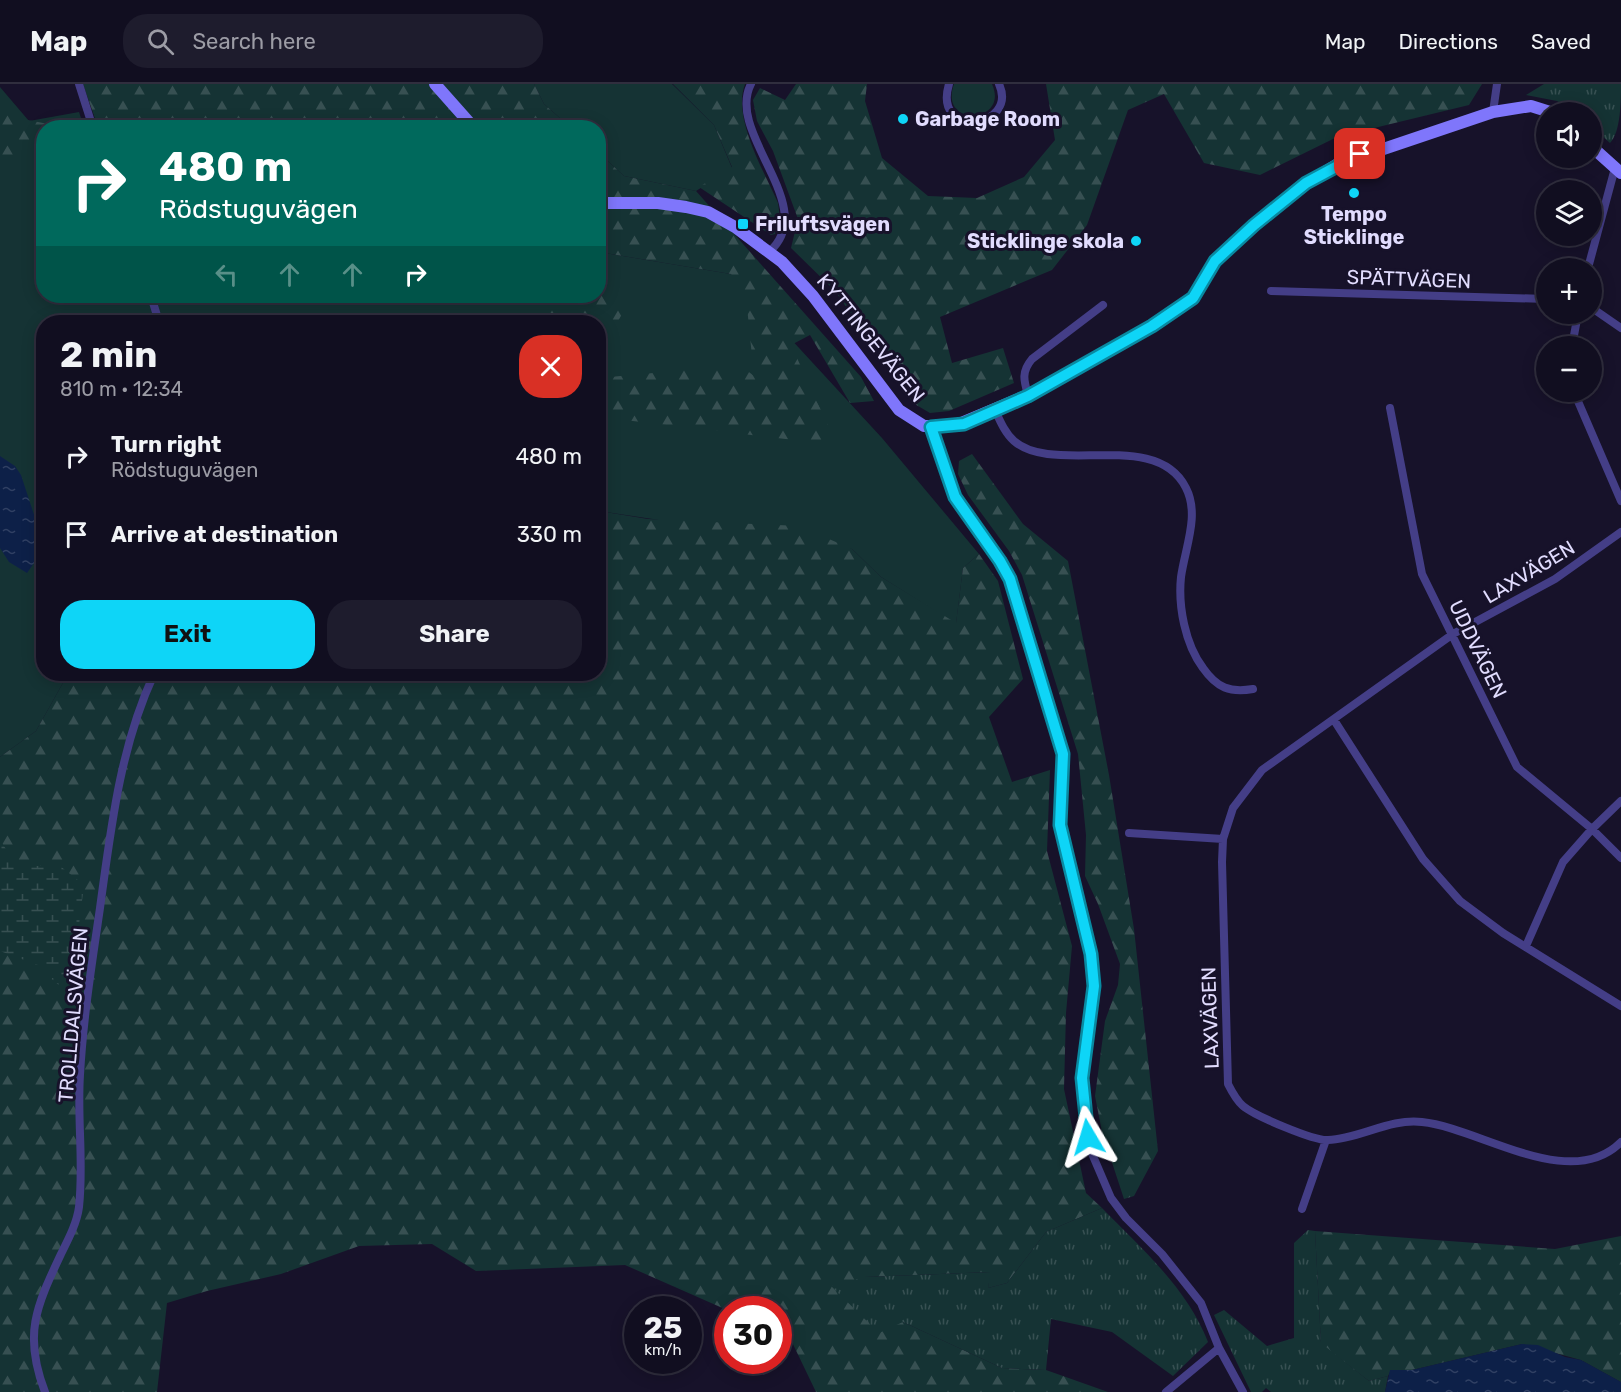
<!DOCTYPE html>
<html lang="en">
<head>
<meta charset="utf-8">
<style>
	body { margin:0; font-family:Rubik,sans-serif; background:#1e1c2d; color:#f1f3f6; height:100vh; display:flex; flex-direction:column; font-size:22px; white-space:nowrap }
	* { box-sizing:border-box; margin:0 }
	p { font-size:20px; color:#9c9ca5 }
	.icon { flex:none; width:33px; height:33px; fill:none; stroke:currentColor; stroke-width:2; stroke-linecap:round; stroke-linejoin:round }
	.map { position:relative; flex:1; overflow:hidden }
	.panel { position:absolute; left:36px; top:231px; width:570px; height:366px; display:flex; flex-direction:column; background:#110e20; border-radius:24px; box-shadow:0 3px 15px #0003,0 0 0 2px #302e3e }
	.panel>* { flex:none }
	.hud { position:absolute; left:36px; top:36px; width:570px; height:183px; border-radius:24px; box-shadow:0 3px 15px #0003,0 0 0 2px #302e3e; background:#00695c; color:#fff; overflow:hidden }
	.buttons { position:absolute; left:1536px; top:18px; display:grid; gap:12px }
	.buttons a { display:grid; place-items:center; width:66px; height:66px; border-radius:50%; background:#110e20; box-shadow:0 3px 15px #0003,0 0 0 2px #302e3e; font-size:30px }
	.speed { position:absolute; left:624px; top:1212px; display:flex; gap:12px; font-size:30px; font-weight:700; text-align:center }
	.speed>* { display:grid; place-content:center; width:78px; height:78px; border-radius:50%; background:#110e20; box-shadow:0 3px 15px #0003,0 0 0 2px #302e3e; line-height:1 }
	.speed small { font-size:15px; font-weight:400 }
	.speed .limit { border:9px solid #d22; background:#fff; color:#111 }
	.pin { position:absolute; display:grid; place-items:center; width:51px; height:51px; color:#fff; margin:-26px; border-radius:12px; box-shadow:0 3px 9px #0006 }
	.me { position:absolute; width:66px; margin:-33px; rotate:353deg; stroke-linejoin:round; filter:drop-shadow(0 0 4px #0008) }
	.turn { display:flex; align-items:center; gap:21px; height:126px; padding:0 24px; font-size:27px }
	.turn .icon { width:78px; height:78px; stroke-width:2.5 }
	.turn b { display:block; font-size:42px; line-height:51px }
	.lanes { display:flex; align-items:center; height:57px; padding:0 24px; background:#0003; justify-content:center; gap:30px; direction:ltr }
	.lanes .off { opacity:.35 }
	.round { display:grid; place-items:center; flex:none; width:63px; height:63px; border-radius:24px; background:#1e1c2d }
	.headline { display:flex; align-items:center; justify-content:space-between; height:102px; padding:0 24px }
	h1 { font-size:36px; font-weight:700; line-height:45px }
	.button { display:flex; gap:12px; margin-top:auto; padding:12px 24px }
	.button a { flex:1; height:69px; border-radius:24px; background:#0ed5f7; color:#111; font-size:24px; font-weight:700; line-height:69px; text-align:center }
	.button a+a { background:#1e1c2d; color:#f1f3f6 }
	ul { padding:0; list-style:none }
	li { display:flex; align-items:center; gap:18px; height:78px; padding:0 24px }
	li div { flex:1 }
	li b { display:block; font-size:22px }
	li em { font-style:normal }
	header { display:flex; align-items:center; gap:36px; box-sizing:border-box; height:84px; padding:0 30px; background:#110e20; border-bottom:2px solid #302e3e }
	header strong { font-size:28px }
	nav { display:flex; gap:33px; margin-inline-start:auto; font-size:21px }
	.search { width:420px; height:54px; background:#1e1c2d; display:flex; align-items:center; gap:15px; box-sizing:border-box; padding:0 21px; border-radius:24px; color:#9c9ca5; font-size:22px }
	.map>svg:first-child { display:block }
</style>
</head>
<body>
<header>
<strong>Map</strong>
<div class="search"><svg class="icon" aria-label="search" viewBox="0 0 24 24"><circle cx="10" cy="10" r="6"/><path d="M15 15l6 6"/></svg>Search here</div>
<nav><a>Map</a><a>Directions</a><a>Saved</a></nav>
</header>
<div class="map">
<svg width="1621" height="1308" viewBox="0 0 1621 1308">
	<defs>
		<pattern id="forest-firs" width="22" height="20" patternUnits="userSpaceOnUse" patternTransform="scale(1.5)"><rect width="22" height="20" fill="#153334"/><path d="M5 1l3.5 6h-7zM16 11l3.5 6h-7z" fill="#375052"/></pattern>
		<pattern id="wetland-marsh" width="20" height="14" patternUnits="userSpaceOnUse" patternTransform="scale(1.5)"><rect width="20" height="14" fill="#153334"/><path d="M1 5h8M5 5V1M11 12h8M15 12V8" fill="none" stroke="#375052"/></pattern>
		<pattern id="park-tufts" width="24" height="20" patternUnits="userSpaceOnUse" patternTransform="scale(1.5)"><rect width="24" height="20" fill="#153334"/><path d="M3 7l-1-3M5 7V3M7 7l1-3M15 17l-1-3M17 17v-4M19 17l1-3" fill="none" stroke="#375052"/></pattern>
		<pattern id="water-ripples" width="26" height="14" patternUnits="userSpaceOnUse" patternTransform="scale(1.5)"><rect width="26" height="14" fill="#0d2048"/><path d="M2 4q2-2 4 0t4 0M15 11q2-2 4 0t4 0" fill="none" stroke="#304063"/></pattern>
	</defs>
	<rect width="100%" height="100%" fill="#17122a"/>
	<path fill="#153334" d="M 534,0 L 672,0 L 714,41 L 732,84 L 696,107 L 624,92 L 599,69 L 598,44 L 570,43 L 544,20 Z
		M 954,0 L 992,0 C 1010,40 938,44 954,0 Z
		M 0,3 L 29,37 L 79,28 L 84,43 L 44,44 L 44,212 L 598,212 L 599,168 L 731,190 L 882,354 L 979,470 L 963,484 L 956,540 L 881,493 L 852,465 L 599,427 L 598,238 L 44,238 L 44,590 L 68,590 L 36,647 L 0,673 Z"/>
	<path fill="url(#forest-firs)" d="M 83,0 L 534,0 L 544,20 L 570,43 L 98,43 Z
		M 673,0 L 745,0 C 732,34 764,87 778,119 L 780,134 L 775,150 L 771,151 L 699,103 L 732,83 L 714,41 Z
		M 796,0 L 867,0 L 865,17 L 882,74 L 928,112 L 977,114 L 1024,93 L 1055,56 L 1046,0 L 1482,0 L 1469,21 L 1337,53 L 1260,91 L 1204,79 L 1164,10 L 1128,26 L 1087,141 L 1052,186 L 940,233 L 952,279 L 1003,264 L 1014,299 L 949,327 L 930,329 L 913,319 L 835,207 L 791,164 L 798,135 L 773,67 L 757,37 L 753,16 L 760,4 L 785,16 Z
		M 0,14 L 18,34 L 48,40 L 50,43 L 44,44 L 43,77 L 0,71 Z
		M 599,69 L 624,92 L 696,107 L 861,293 L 874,317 L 850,319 L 810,251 L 791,261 L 837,361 L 599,333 L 599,294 L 740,281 L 754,292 L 747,223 L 731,190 L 599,168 Z
		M 599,206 L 619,208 L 625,225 L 618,237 L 599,247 L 598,238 L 558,238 L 549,230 L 548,213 L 598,212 Z
		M 972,370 L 1023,440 L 1068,477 L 1109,691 L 1134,845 L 1158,1067 L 1134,1112 L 1124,1115 L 1102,1048 L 1095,1012 L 1105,937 L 1118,901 L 1120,880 L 1098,820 L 1085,792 L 1086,751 L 1078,670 L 1022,491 L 1009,467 L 968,411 L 958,390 L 959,377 Z
		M 599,427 L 648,435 L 799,442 L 852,465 L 881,493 L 956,539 L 963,484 L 979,470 L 998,497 L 1023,595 L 989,633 L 1012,698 L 1050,686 L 1047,767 L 1072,862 L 1066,929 L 1064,1005 L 1086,1109 L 1102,1124 L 1046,1148 L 1007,1199 L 988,1204 L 990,1188 L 865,1193 L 903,1238 L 1002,1284 L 1046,1286 L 1108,1308 L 816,1308 L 790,1254 L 779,1249 L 778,1226 L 727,1226 L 625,1181 L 476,1187 L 432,1160 L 359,1162 L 281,1190 L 207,1207 L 167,1219 L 157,1308 L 0,1308 L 0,673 L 36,647 L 68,590 L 598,590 Z
		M 1315,1147 L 1555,1165 L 1621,1152 L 1621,1298 L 1581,1276 L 1522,1260 L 1412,1286 L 1391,1286 L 1388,1292 L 1369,1297 L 1321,1260 Z"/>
	<path fill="url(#wetland-marsh)" d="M 0,756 L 17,782 L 60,782 L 84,801 L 70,912 L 38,881 L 0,867 Z"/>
	<path fill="url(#park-tufts)" d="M 1544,0 L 1621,0 C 1621,16 1621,48 1610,59 L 1592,43 L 1592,28 L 1574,28 L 1557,17 L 1526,11 Z
		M 1102,1124 C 1142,1165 1187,1204 1208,1258 L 1173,1292 L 1112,1248 L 1051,1235 L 1046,1286 L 1002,1284 L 903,1238 L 879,1249 L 831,1202 L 865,1193 L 991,1188 L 988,1204 L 1007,1199 L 1046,1148 Z
		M 1308,1146 L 1315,1147 L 1321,1259 L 1369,1297 L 1388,1292 L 1385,1308 L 1271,1308 L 1266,1304 L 1262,1308 L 1251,1308 L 1214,1231 L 1224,1226 L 1267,1262 L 1294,1254 L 1294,1159 Z"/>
	<path fill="url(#water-ripples)" d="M 0,372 L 15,382 L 21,391 L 42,455 L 39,472 L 27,489 L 9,478 L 0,464 Z
		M 1522,1260 L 1538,1261 L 1565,1273 L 1581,1276 L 1621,1298 L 1621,1308 L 1385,1308 L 1390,1286 L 1412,1286 Z"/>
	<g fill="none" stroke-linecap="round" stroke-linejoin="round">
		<path stroke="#443e87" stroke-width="8" d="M 79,0 L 93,44
			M 751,0 C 725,50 820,121 770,167
			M 949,0 C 932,56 1019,44 999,0
			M 1493,28 L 1497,0
			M 1588,184 L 1615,84
			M 1271,207 L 1546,215
			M 151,212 L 159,238
			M 1592,224 L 1621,244
			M 1572,262 L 1578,230
			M 1574,308 L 1621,417
			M 1028,311 C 1024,297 1021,288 1032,275 L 1103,221
			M 1390,324 L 1422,490 L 1517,683 L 1592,745 L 1621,774
			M 995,326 C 1000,337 1005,349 1014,357 C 1054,392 1156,344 1186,404 C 1200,431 1185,464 1181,493 C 1178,522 1185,560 1203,584 C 1217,604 1230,609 1253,605
			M 931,343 L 955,413 L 1000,477 L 1010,496 L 1063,671 L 1060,741 L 1089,856 L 1093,884 L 1094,902 L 1082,994 L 1085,1042 L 1090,1065 L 1111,1114 L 1126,1134 L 1162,1170 L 1201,1219 L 1219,1264 L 1243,1308
			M 1621,448 L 1555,495 L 1453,550 L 1262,686 L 1233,724 L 1223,755 L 1222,778 L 1228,1000 C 1232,1008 1236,1016 1243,1022 C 1255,1032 1314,1057 1328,1056 C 1359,1055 1390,1034 1422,1038 C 1480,1044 1570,1109 1621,1058
			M 1334,636 L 1423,775 L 1460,817 L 1503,849 L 1621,922
			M 1129,749 L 1223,755
			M 1526,862 L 1563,778 L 1592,745 L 1621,717
			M 1302,1125 L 1326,1056
			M 45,1308 C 23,1251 36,1223 61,1170 C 68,1156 77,1139 79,1123 C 84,1079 77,1035 80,991 C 83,935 92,879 100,824 C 111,744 120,663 154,590
			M 1166,1308 L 1219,1264"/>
		<path stroke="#7f76fb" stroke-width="12" d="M 435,0 L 474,44
			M 1592,63 L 1621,89
			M 598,119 L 658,119 L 686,123 L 708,128 L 735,143 L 782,178 L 813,212 L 899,326 L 924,342 L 954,342 L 1028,311 L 1152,242 L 1193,214 L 1215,177 L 1254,140 L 1307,99 L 1336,81 L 1493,28 L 1531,22 L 1550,28"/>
	</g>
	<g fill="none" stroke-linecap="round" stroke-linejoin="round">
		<g stroke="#098aa1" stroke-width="15">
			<path id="route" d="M 1088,1053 L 1082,994 L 1094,902 L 1091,870 L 1060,741 L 1063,670 L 1010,495 L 1000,477 L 955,413 L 931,343 L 964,340 L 1028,312 L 1152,242 L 1193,214 L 1215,177 L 1254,141 L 1306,99 L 1360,70"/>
		</g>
		<use href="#route" stroke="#0ed5f7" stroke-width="10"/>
	</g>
	<g fill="#0ed5f7" stroke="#17122a" stroke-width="2">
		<circle cx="903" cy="35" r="6"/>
		<circle cx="1354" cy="109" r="6"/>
		<rect x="737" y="134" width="12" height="12" rx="3"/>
		<circle cx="1136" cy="157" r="6"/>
	</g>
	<g text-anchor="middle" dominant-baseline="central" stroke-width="6" stroke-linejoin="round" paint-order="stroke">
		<g font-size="20" font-weight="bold" fill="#e1dcfe" stroke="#17122a" text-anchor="start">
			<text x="915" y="35">Garbage Room</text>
			<text x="1354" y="130" text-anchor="middle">Tempo<tspan x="1354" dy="23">Sticklinge</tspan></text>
			<text x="755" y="140">Friluftsvägen</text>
			<text x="1124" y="157" text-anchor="end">Sticklinge skola</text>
		</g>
		<g font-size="20" fill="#e1dcfe" stroke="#17122a">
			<text transform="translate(1409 195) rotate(2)">SPÄTTVÄGEN</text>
			<text transform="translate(871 254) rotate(51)">KYTTINGEVÄGEN</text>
			<text transform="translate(1529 488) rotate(-31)">LAXVÄGEN</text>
			<text transform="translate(1478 565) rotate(64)">UDDVÄGEN</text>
			<text transform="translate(73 931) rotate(-85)">TROLLDALSVÄGEN</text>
			<text transform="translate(1210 934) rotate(-92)">LAXVÄGEN</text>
		</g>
	</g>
</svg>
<div class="buttons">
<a><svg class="icon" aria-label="sound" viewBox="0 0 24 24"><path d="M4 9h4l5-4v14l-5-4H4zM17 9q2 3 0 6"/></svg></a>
<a><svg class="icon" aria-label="layers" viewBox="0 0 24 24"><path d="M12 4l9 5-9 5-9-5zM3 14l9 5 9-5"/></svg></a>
<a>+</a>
<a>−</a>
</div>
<div class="speed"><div>25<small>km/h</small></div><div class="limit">30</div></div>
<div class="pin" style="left:1360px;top:70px;background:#d93025"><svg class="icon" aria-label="arrive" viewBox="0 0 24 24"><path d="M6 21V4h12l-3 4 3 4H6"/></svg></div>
<svg class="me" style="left:1088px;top:1053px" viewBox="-20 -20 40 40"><path d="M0-17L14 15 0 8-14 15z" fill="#0ed5f7" stroke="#fff" stroke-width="4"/></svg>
<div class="hud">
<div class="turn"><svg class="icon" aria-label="right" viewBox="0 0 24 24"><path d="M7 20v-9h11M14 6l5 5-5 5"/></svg><div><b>480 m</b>Rödstuguvägen</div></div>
<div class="lanes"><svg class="icon off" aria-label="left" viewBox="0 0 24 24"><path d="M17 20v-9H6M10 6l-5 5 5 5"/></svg><svg class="icon off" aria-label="ahead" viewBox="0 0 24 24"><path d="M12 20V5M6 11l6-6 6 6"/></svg><svg class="icon off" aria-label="ahead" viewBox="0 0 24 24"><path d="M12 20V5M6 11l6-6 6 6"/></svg><svg class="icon" aria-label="right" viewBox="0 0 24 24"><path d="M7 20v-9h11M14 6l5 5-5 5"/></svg></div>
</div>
<section class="panel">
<div class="headline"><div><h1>2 min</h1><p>810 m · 12:34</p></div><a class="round" style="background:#d93025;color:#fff"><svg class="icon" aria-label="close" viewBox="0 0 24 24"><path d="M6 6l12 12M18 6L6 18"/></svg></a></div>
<ul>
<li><svg class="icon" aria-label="right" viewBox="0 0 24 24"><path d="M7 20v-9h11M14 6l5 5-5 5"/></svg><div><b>Turn right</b><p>Rödstuguvägen</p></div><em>480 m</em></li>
<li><svg class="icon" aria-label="arrive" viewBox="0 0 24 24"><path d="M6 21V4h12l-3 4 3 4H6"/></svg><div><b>Arrive at destination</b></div><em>330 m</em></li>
</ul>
<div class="button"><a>Exit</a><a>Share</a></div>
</section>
</div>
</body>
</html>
